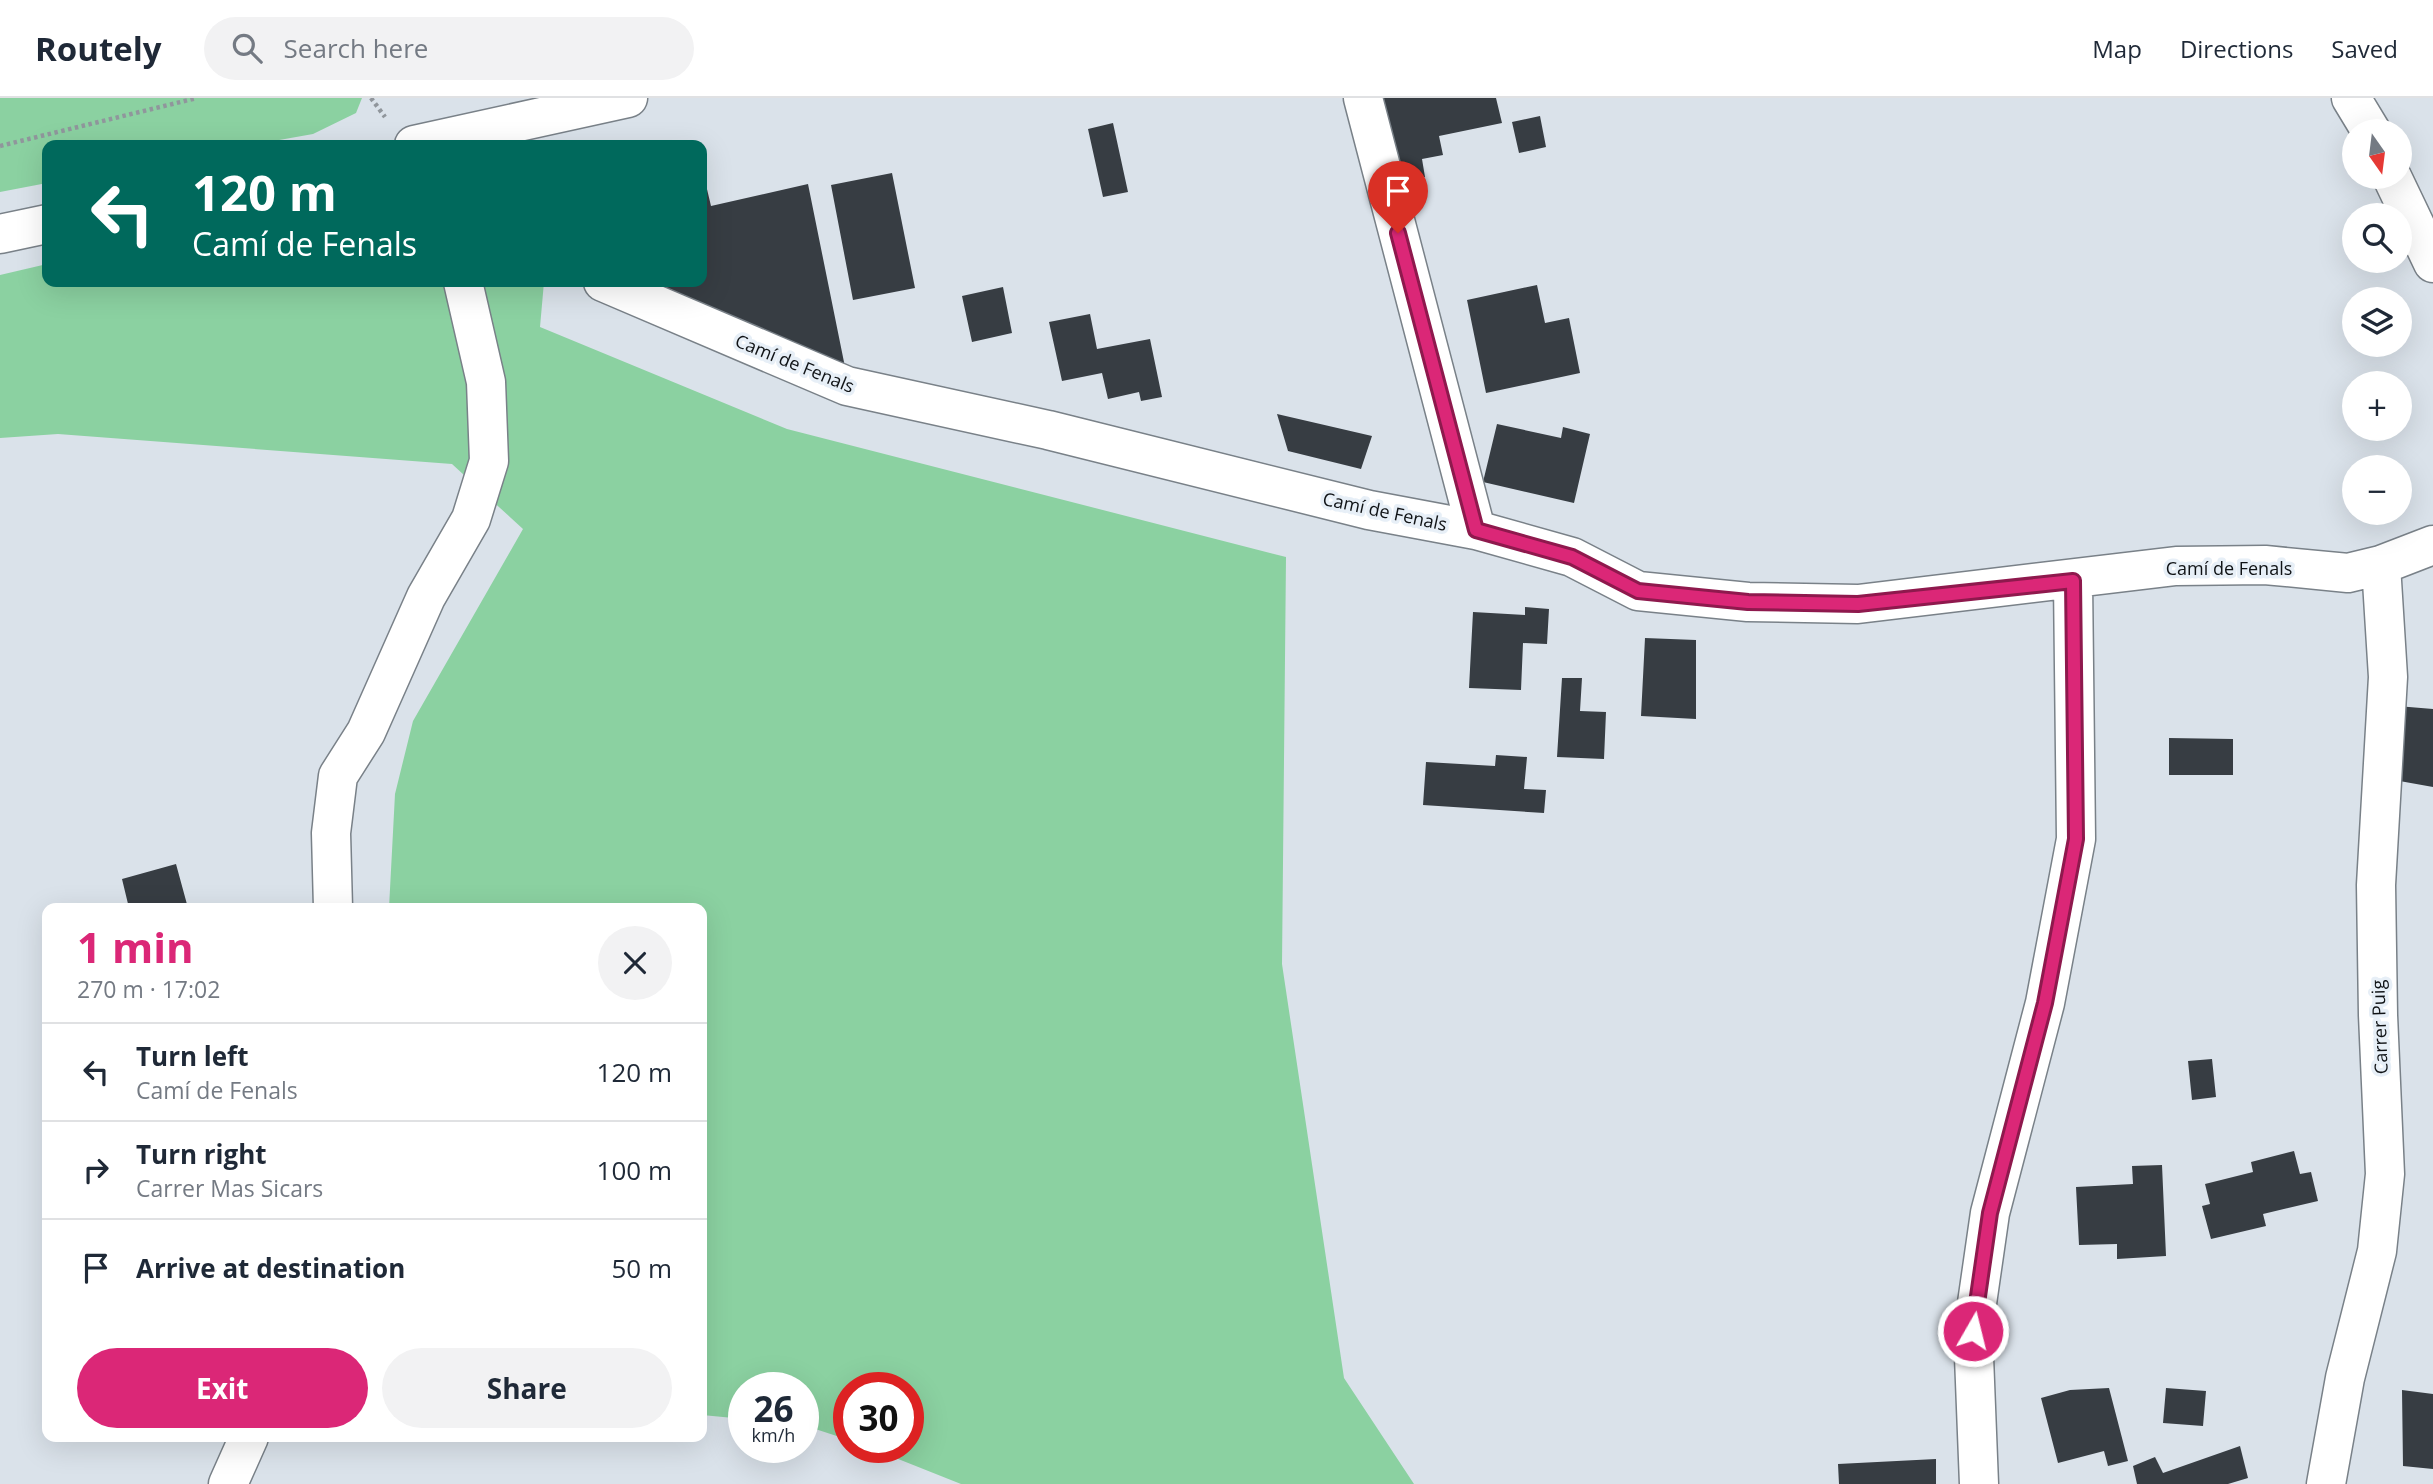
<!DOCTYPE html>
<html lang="en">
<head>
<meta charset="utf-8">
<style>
	body { margin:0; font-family:"Open Sans",sans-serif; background:#f2f2f3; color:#1f2937; height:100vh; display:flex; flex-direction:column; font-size:26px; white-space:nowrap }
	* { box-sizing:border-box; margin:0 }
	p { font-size:23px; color:#747a83 }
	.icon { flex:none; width:38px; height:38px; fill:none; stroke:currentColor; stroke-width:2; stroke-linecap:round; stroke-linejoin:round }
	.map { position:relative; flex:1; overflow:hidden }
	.panel { position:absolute; left:42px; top:805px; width:665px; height:539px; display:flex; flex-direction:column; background:#fff; border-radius:14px; box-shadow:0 7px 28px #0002 }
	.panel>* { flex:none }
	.guide { position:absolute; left:42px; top:42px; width:665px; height:147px; border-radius:14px; box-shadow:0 7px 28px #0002; background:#00695c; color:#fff; overflow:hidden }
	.needle { width:46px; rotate:166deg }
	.controls { position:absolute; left:2342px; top:21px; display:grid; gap:14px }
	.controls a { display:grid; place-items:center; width:70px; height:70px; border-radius:50%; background:#fff; box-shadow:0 7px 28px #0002; font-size:35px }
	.speed { position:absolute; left:728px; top:1274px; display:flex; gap:14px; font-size:35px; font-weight:700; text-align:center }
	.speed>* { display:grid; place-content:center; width:91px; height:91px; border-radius:50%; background:#fff; box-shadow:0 7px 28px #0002; line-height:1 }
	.speed small { font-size:18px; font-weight:400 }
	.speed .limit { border:10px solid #d22; background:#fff; color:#111 }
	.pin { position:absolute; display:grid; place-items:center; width:60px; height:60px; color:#fff; margin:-72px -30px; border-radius:50% 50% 50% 0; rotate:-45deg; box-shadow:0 0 7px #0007 }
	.pin .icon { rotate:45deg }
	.me { position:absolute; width:77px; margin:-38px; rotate:8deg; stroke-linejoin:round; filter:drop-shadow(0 0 5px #0008) }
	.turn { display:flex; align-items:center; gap:24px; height:147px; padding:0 35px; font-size:32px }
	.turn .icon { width:91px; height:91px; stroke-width:2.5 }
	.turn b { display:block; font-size:49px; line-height:60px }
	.round { display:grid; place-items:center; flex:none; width:74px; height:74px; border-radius:37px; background:#f2f2f3 }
	.headline { display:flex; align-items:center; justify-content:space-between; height:119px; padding:0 35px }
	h1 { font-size:42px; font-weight:700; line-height:52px; color:#db2777 }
	.primary-button { display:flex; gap:14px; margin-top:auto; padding:14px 35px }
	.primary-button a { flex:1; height:80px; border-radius:42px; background:#db2777; color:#fff; font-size:28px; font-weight:700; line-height:80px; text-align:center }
	.primary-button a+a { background:#f2f2f3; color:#1f2937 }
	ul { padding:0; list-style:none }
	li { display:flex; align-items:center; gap:21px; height:98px; padding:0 35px; border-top:2px solid #e0e1e3 }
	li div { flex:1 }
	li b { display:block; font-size:26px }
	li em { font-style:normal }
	header { display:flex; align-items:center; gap:42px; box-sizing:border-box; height:98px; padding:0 35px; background:#fff; border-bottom:2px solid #e0e1e3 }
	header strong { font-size:33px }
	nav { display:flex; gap:38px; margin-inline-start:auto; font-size:24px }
	.search { width:490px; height:63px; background:#f2f2f3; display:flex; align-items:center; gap:18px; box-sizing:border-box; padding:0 24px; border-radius:38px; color:#747a83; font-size:26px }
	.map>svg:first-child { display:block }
</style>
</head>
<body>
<header>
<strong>Routely</strong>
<div class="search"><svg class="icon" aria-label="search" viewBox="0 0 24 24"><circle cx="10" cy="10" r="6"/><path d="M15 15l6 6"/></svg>Search here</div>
<nav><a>Map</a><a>Directions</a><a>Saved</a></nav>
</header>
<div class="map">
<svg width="2433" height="1386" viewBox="0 0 2433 1386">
	<rect width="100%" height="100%" fill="#dae2ea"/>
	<path fill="#8bd1a1" d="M 0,0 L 362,0 L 356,15 L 313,36 L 251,47 L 47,47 L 47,85 L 0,94 Z
		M 47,166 L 47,184 L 544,184 L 540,229 L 787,331 L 1286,459 L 1282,866 L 1344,1280 L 1414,1386 L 961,1386 L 868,1349 L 908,1349 L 908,1290 L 849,1290 L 849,1342 L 803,1327 L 803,1290 L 744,1290 L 744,1321 L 702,1317 L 702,810 L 389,810 L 395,696 L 413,623 L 523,431 L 452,366 L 58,336 L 0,340 L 0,177 Z"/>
	<path fill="#373d43" d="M 1382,0 L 1496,0 L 1502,25 L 1439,38 L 1443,57 L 1422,61 L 1425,79 L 1401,84 Z
		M 1540,18 L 1546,49 L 1519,55 L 1512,24 Z
		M 1113,25 L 1128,94 L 1103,99 L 1088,31 Z
		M 702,70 L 711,108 L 808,86 L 845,269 L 650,184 L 702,184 Z
		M 892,75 L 915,190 L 853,202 L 831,87 Z
		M 1537,187 L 1545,225 L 1569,220 L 1580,275 L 1486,295 L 1467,202 Z
		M 1003,189 L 1012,235 L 972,244 L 962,198 Z
		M 1090,216 L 1097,251 L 1150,241 L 1162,299 L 1141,303 L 1139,294 L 1108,301 L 1102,275 L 1062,283 L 1049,224 Z
		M 1277,316 L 1372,338 L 1361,371 L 1288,353 Z
		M 1497,326 L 1561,340 L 1563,329 L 1590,336 L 1574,405 L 1483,384 Z
		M 1525,509 L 1549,511 L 1547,546 L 1523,545 L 1521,592 L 1469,590 L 1473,514 L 1525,517 Z
		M 1645,540 L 1696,542 L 1696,621 L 1641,618 Z
		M 1562,580 L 1582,580 L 1580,613 L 1606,614 L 1604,661 L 1557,659 Z
		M 2397,608 L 2433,611 L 2433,689 L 2394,682 Z
		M 2169,640 L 2233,641 L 2233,677 L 2169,677 Z
		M 1496,657 L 1527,659 L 1524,691 L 1546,692 L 1544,715 L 1423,707 L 1426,664 L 1495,668 Z
		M 176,766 L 188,810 L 129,810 L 122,781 Z
		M 2212,961 L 2216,999 L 2192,1002 L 2188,963 Z
		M 2294,1053 L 2300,1076 L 2311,1074 L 2318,1103 L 2263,1116 L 2266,1128 L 2211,1141 L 2202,1108 L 2210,1106 L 2205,1086 L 2253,1074 L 2251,1064 Z
		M 2162,1067 L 2166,1158 L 2117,1161 L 2117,1146 L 2079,1147 L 2076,1089 L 2133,1086 L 2132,1068 Z
		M 2109,1290 L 2128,1363 L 2108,1368 L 2104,1353 L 2058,1365 L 2041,1300 L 2070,1292 Z
		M 2166,1290 L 2206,1293 L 2203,1328 L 2163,1325 Z
		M 2402,1292 L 2433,1296 L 2433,1371 L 2403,1368 Z
		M 2240,1348 L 2248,1380 L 2228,1386 L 2137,1386 L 2133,1368 L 2155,1359 L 2163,1375 Z
		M 1936,1361 L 1936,1386 L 1839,1386 L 1838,1366 Z"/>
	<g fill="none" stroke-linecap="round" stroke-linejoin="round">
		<g stroke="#798188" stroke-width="41">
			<path id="street" d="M 1363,0 L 1476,432
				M 2351,0 L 2371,33
				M 2392,79 L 2433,165
				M 603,184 L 847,288 L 1048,332 L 1369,412 L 1476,432 L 1572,459 L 1638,493 L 1748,504 L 1858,506 L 2176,468 L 2265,467 L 2348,475 L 2381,467 L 2433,447
				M 333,810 L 331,735 L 338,678 L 366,634 L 426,499 L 471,421 L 489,363 L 486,284 L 463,184
				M 228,1386 L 249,1339
				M 1979,1386 L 1973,1233 L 1990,1115 L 2045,905 L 2076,741 L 2073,483
				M 2326,1386 L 2345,1280 L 2377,1153 L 2385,1076 L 2378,917 L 2376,787 L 2388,579 L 2381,467"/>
		</g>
		<g stroke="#798188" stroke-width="41">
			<path id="secondary" d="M 414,47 L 628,0
				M 0,136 L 47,126"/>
		</g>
		<path stroke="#90969c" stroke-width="4.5" stroke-dasharray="3.5 3.5" stroke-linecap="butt" d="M 371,0 L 385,19
			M 0,48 L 197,0"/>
		<use href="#street" stroke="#fff" stroke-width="38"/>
		<use href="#secondary" stroke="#fff" stroke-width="38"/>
	</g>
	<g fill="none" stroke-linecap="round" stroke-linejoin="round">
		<g stroke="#8e194d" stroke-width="18">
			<path id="route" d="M 1398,135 L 1476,432 L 1572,459 L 1638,493 L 1748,504 L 1858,506 L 2073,483 L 2076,741 L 2045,905 L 1990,1115 L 1973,1233"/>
		</g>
		<use href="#route" stroke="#db2777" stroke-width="12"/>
	</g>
	<g text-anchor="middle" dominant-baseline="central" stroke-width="7" stroke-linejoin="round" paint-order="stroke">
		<g font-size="18" fill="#0f1215" stroke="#e7eff7">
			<text transform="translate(795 265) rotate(22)">Camí de Fenals</text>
			<text transform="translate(1385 413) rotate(12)">Camí de Fenals</text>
			<text x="2229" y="470">Camí de Fenals</text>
			<text transform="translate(2379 929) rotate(-92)">Carrer Puig</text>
		</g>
	</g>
</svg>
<div class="controls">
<a><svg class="needle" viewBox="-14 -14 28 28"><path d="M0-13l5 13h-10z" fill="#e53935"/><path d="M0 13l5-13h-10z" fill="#747a83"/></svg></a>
<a><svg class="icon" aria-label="search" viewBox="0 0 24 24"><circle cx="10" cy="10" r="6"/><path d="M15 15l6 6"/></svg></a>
<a><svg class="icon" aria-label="layers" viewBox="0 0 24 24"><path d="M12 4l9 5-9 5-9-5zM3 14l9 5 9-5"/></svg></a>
<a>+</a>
<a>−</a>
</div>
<div class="speed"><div>26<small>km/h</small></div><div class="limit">30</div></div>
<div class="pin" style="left:1398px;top:135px;background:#d93025"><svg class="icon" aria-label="arrive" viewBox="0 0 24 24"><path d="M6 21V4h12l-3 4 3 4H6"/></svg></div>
<svg class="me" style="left:1973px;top:1233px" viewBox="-20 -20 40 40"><circle r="17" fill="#db2777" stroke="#fff" stroke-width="3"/><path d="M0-11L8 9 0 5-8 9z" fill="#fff"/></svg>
<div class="guide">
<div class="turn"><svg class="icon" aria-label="left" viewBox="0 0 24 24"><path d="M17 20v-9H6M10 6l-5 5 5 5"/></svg><div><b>120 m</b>Camí de Fenals</div></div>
</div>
<section class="panel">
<div class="headline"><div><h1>1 min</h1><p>270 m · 17:02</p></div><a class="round"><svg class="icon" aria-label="close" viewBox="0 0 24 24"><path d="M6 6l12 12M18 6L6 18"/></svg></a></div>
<ul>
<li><svg class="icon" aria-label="left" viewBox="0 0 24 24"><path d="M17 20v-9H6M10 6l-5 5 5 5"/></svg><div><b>Turn left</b><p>Camí de Fenals</p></div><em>120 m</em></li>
<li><svg class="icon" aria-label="right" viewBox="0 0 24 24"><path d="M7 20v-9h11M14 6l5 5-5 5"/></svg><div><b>Turn right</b><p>Carrer Mas Sicars</p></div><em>100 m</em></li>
<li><svg class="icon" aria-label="arrive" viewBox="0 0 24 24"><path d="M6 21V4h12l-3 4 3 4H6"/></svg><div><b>Arrive at destination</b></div><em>50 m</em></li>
</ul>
<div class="primary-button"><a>Exit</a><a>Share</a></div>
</section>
</div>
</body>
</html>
